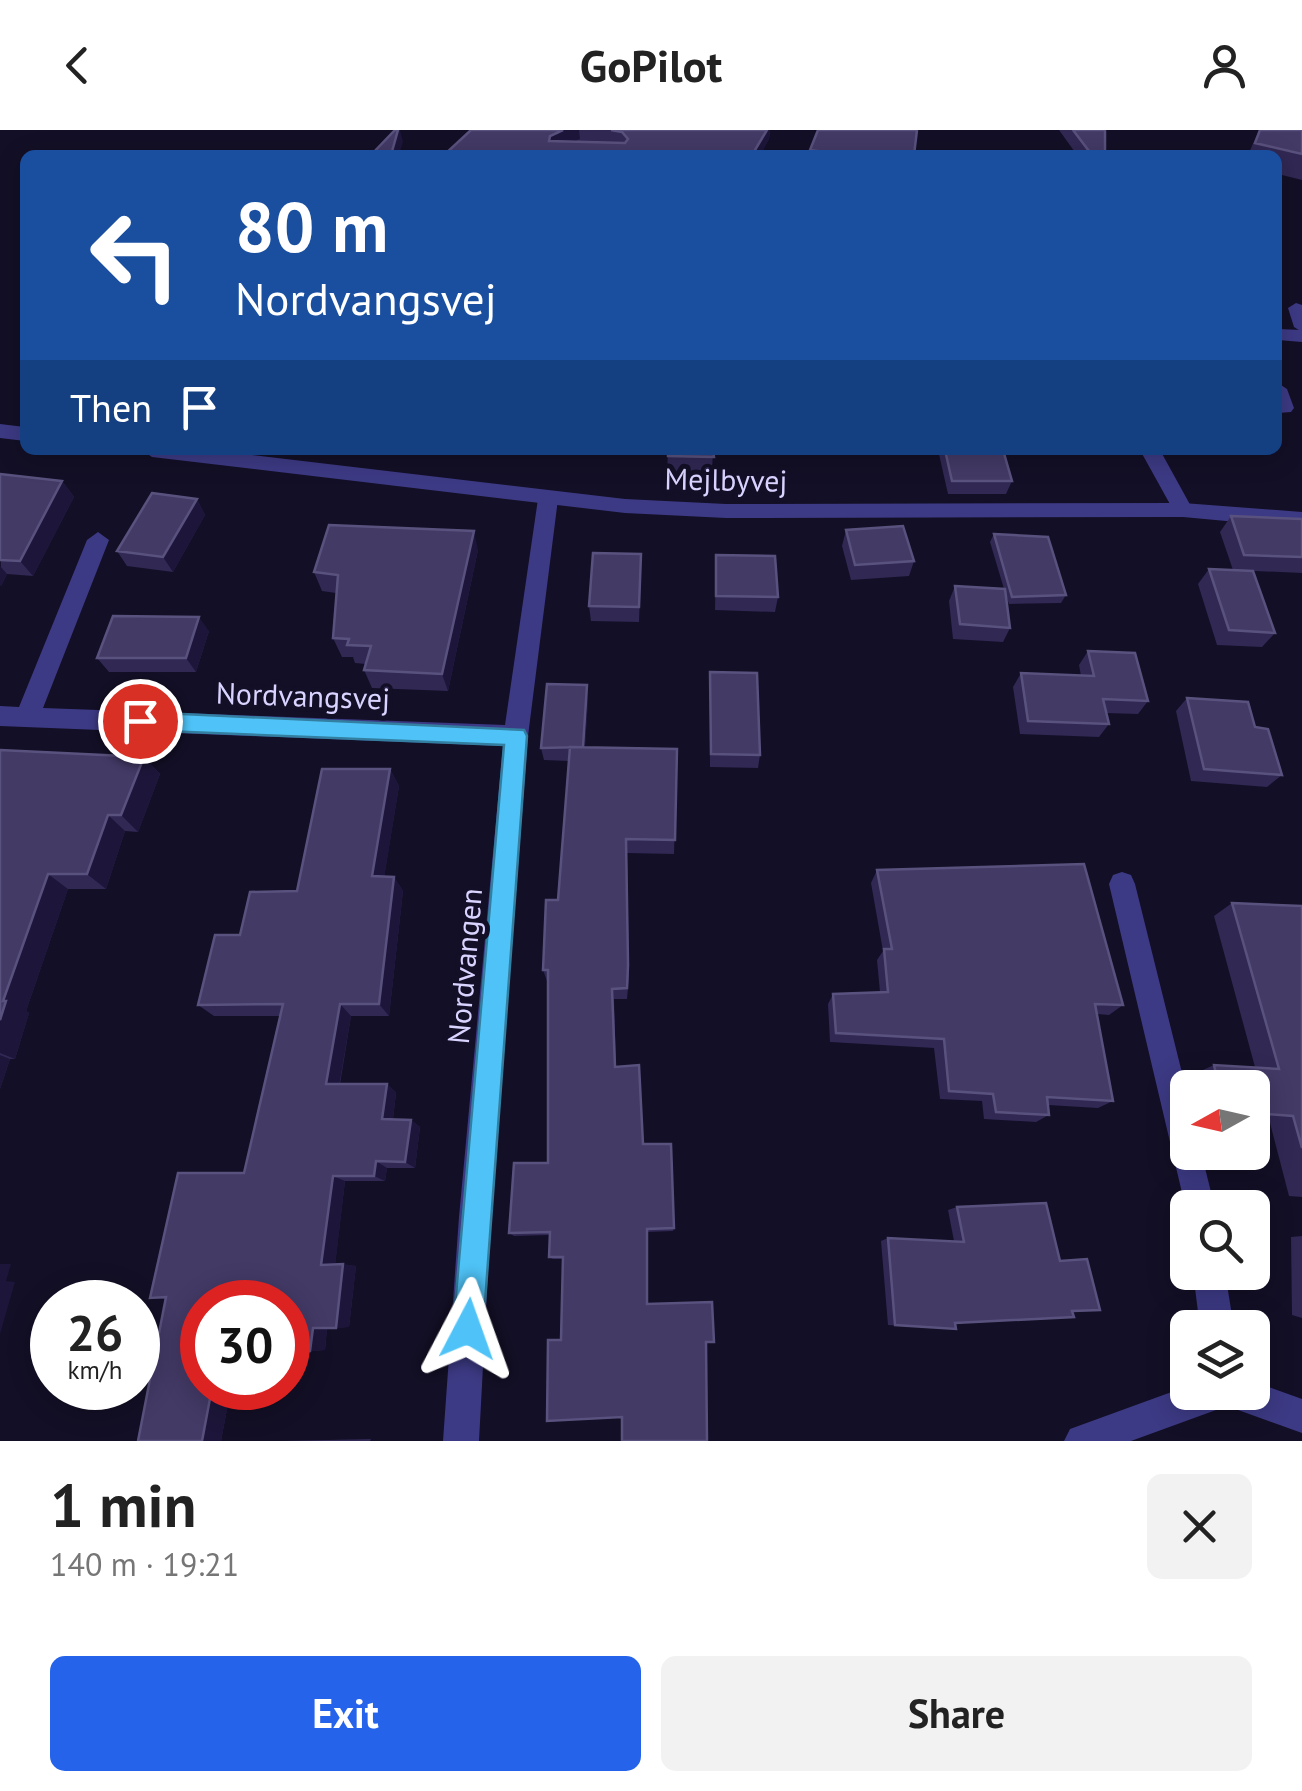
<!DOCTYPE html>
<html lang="en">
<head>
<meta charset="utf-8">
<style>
	body { margin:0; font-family:"PT Sans",sans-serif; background:#f2f2f2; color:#222; height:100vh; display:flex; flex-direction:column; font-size:38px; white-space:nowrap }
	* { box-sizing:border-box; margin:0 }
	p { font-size:32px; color:#767676 }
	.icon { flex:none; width:55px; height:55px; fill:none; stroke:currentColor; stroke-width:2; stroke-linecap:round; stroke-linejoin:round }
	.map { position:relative; height:1311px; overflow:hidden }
	.side { display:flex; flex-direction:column; background:#fff; flex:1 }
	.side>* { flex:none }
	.guide { position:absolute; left:20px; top:20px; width:1262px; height:305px; border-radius:15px; box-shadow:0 5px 25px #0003; background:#1a4fa0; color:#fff; overflow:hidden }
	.needle { width:65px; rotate:262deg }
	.tools { position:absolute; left:1170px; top:940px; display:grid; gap:20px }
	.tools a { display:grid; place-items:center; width:100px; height:100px; border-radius:15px; background:#fff; box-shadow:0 5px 25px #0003; font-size:50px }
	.speed { position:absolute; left:30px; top:1150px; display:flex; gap:20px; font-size:50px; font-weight:700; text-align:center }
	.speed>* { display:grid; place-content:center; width:130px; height:130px; border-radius:50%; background:#fff; box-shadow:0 5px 25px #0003; line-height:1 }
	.speed small { font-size:25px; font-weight:400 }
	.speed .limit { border:15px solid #d22; background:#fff; color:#111 }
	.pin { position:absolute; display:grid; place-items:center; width:85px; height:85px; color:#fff; margin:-42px; border:5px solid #fff; border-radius:50%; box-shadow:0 2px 10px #0007 }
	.me { position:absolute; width:110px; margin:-55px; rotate:4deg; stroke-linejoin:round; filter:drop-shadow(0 0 8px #0008) }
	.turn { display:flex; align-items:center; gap:35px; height:210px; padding:0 50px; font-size:45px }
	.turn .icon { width:130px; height:130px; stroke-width:2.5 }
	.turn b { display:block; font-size:70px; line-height:85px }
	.then { display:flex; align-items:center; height:95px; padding:0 50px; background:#0003; gap:20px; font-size:38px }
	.round { display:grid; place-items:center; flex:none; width:105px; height:105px; border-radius:15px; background:#f2f2f2 }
	.headline { display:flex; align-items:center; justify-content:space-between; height:170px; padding:0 50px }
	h1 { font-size:60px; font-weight:800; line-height:75px }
	.cta { display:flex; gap:20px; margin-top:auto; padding:20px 50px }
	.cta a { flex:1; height:115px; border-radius:15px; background:#2563eb; color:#fff; font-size:40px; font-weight:800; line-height:115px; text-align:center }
	.cta a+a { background:#f2f2f2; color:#222 }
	header { display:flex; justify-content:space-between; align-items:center; height:130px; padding:0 50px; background:#fff; font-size:45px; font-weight:800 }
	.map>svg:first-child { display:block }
</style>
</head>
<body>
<header><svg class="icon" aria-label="back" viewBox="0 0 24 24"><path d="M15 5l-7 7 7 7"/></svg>GoPilot<svg class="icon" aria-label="person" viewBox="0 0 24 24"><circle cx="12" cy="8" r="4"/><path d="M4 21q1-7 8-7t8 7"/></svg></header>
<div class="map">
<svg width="1302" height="1311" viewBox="0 0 1302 1311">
	<rect width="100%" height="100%" fill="#130f26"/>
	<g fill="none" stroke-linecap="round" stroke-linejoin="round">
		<path fill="#3d3a85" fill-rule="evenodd" d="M 1296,173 L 1302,175 L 1302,202 L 1294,197 L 1288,178 Z"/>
		<path fill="#3d3a85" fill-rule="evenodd" d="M 1278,199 L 1302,200 L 1302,212 L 1278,210 Z
			M 1278,253 L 1287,259 L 1294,278 L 1291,282 L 1278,283 Z
			M 1140,320 L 1160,320 L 1193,380 L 1190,385 L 1176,385 Z
			M 548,362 L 558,369 L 528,606 L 491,1087 L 479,1311 L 443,1311 L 459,1087 L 503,616 L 0,596 L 0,576 L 19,577 L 87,410 L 98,402 L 109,410 L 43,578 L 505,595 L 538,369 Z
			M 1122,742 L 1131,745 L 1135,754 L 1188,967 L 1188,1022 L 1201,1022 L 1215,1078 L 1188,1078 L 1188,1088 L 1109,754 L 1113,745 Z
			M 1193,1142 L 1225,1142 L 1234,1198 L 1200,1198 Z
			M 1252,1251 L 1302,1269 L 1302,1303 L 1227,1276 L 1131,1311 L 1064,1311 L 1070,1299 L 1188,1256 L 1188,1262 L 1252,1262 Z"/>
		<path fill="#3d3a85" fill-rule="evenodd" d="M 0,294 L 25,297 L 25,311 L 0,308 Z
			M 142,320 L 210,320 L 625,369 L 726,374 L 1183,373 L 1302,382 L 1302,398 L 1183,387 L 726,388 L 625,383 L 152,327 Z"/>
	</g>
	<path fill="#312854" d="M 471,0 L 770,0 L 769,9 L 760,25 L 444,25 Z
		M 1059,0 L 1105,0 L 1105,25 L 1077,25 Z
		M 1259,0 L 1302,0 L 1302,50 L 1278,44 L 1278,25 L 1248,25 Z
		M 810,20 L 914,25 L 809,25 Z
		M 668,320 L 713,320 L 712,343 L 667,342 Z
		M 938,320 L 1005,320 L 1004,322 L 1012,351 L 1006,364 L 948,364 Z
		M 0,344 L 62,351 L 74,367 L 33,446 L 7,444 L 1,456 Z
		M 197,369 L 205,385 L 173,442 L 127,436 L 117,421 Z
		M 1231,386 L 1302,389 L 1302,443 L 1233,440 L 1220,402 Z
		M 846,400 L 914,431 L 909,446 L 851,450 L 842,416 Z
		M 994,404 L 1066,465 L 1061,473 L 1009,474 L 1005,463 L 1010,498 L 1003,512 L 953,509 L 949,471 L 955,456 L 1004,459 L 990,412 Z
		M 478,420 L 448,561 L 372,558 L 364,540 L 366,534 L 355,533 L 353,527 L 342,527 L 333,508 L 336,463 L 322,461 L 314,442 Z
		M 716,425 L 778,467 L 775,482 L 715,480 Z
		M 641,439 L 639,492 L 591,491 L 589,476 Z
		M 1209,439 L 1275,503 L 1262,517 L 1217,515 L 1198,454 Z
		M 209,501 L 196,542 L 109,542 L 97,528 Z
		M 1088,521 L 1148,571 L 1138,584 L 1106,583 L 1109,594 L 1099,607 L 1020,604 L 1013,557 L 1021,543 L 1081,546 L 1079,535 Z
		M 710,542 L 760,625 L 758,638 L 710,637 Z
		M 1187,568 L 1255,597 L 1282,645 L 1267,657 L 1191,651 L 1176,581 Z
		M 588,569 L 585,617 L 677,619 L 674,724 L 627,723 L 629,847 L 627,869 L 614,869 L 616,937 L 674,1098 L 673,1101 L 647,1102 L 647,1174 L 706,1212 L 622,1287 L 561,1209 L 563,1129 L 553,1129 L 549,1127 L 550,1105 L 514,1106 L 509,1103 L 548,1033 L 548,851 L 547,851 L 543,840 L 558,770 L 569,631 L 544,630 L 541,618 Z
		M 0,620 L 144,627 L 160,644 L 138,702 L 125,701 L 106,759 L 68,759 L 26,881 L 29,883 L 15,929 L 10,929 L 0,959 Z
		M 390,639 L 399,656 L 384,747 L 394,747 L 403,761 L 389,886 L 351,886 L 340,954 L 387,954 L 396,963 L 393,989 L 411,990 L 420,997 L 415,1038 L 387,1038 L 385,1051 L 345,1051 L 335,1134 L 356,1136 L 349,1197 L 327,1198 L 325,1220 L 310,1221 L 288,1172 L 202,1258 L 231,1258 L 221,1311 L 138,1311 L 166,1169 L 150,1168 L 244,1043 L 280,886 L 214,886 L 198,875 L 240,805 L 297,761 Z
		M 877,740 L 1123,875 L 1109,885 L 1097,884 L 1113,971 L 1098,978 L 1048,975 L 1049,985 L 1036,992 L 984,989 L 982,971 L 940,969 L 934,918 L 830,912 L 828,874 L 833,864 L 880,862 L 877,830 L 883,821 L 871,753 Z
		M 1232,773 L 1302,776 L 1302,1067 L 1289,1066 L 1270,993 L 1252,992 L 1252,958 L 1197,958 L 1194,944 L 1214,935 L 1255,937 L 1214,786 Z
		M 957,1077 L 1072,1181 L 955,1193 L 956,1199 L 888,1195 L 881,1111 L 888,1108 L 954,1111 L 948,1080 Z
		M 1302,1106 L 1302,1188 L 1292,1185 L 1291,1107 Z
		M 371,1309 L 370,1311 L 283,1311 Z"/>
	<path fill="#1d163a" d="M 398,0 L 400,0 L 403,12 L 399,25 L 391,25 Z
		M 563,0 L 579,0 L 580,9 L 551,22 L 549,11 L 550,6 Z
		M 767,0 L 770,0 L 769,9 L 760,25 L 752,25 Z
		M 62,351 L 74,367 L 33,446 L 20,431 Z
		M 197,369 L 205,385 L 173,442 L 163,427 Z
		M 474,401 L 478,420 L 448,561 L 442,544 Z
		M 0,436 L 7,444 L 1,456 L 0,455 Z
		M 199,487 L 209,501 L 196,542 L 186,528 Z
		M 587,555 L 588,569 L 584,631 L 583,618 Z
		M 144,627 L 160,644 L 138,702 L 121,685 Z
		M 390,639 L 399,656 L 382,761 L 372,746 Z
		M 108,685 L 125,701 L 106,759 L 87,744 Z
		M 48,744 L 68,759 L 26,881 L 29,883 L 15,929 L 0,923 L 0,890 L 3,871 Z
		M 394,747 L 403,761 L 389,886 L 379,874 Z
		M 340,874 L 351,886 L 338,962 L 326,954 Z
		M 0,925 L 10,929 L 0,959 Z
		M 387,954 L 396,963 L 392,997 L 382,989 Z
		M 411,990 L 420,997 L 415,1038 L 405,1032 Z
		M 376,1031 L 387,1038 L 385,1051 L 374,1046 Z
		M 333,1046 L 345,1051 L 335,1137 L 321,1135 Z
		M 0,1134 L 11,1134 L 6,1151 L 15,1152 L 0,1204 Z
		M 343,1134 L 356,1136 L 349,1197 L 336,1198 Z
		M 313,1198 L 327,1198 L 325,1220 L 310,1221 Z
		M 212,1258 L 231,1258 L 221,1311 L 202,1311 Z"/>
	<path fill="#433a66" stroke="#5a527e" stroke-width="2.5" d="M 395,0 L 398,0 L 391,25 L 371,25 Z
		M 471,0 L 563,0 L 550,6 L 549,11 L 625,13 L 628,9 L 622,2 L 611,0 L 767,0 L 752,25 L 444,25 Z
		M 818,0 L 917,0 L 914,25 L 824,25 L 825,22 L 810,20 Z
		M 1073,0 L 1105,0 L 1105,25 L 1092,25 Z
		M 1260,0 L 1302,0 L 1302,24 L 1255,13 Z
		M 668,320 L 713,320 L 714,327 L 668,326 Z
		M 945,320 L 1003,320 L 1012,351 L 952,351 Z
		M 0,344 L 62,351 L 20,431 L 0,430 Z
		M 152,363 L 197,369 L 163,427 L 117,421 Z
		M 1231,386 L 1302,389 L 1302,427 L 1244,425 Z
		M 329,395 L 474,401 L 442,544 L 364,540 L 371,516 L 347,515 L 349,509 L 333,508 L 338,445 L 314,442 Z
		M 903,396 L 914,431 L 855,435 L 846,400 Z
		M 994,404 L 1048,407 L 1066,465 L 1012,467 Z
		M 593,423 L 641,424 L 639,477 L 589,476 Z
		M 716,425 L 775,426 L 778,467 L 716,466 Z
		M 1209,439 L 1253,441 L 1275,503 L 1229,500 Z
		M 955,456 L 1005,459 L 1010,498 L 960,494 Z
		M 113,486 L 199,487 L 186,528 L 97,528 Z
		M 1088,521 L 1135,523 L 1148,571 L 1103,569 L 1109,594 L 1028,591 L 1021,543 L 1094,546 Z
		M 710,542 L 757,543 L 760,625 L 711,624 Z
		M 547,554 L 587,555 L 583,617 L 541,618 Z
		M 1187,568 L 1248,572 L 1255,597 L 1268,599 L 1282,645 L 1204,639 Z
		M 570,617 L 677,619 L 675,710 L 626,709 L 628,835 L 627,858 L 612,859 L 615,937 L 639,935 L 643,1014 L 671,1014 L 674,1098 L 647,1099 L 647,1174 L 712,1172 L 714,1212 L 706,1212 L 707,1311 L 622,1311 L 622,1287 L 547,1291 L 548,1210 L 561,1210 L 563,1127 L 549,1127 L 550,1102 L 509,1103 L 514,1033 L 548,1033 L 548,840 L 543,840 L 546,770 L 558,770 Z
		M 0,620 L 144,627 L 121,685 L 108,685 L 87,744 L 48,744 L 3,871 L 6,871 L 0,890 Z
		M 322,639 L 390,639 L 372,746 L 394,747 L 379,874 L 340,874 L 326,954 L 387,954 L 382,989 L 411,990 L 405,1032 L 376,1031 L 374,1046 L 333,1046 L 321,1135 L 343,1134 L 336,1198 L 313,1198 L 310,1221 L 288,1222 L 288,1172 L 202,1172 L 202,1258 L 212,1258 L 202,1311 L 138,1311 L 166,1167 L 150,1168 L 178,1043 L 244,1043 L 283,874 L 198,875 L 215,805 L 240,805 L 250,762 L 297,761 Z
		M 1084,734 L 1123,875 L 1095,874 L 1113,971 L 1047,967 L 1049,985 L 996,982 L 993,964 L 949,961 L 944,909 L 836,903 L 833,864 L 888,862 L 884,819 L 892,819 L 877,740 Z
		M 1232,773 L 1302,776 L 1302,1018 L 1293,986 L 1252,983 L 1252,958 L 1219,958 L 1214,935 L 1279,939 Z
		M 1046,1073 L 1060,1131 L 1087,1129 L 1100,1180 L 1072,1181 L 1074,1187 L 955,1193 L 956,1199 L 895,1195 L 888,1108 L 964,1112 L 957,1077 Z"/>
	<path fill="#4fc3f7" stroke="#337fa1" stroke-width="2.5" d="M 140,582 L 524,600 L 527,606 L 483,1199 L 479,1210 L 468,1214 L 457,1210 L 453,1199 L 504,615 L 140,600 L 129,591 Z"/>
	<g text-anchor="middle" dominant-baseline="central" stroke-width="10" stroke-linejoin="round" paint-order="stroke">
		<g font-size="30" fill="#d9d4ff" stroke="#130f26">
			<text transform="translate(726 349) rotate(1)">Mejlbyvej</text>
			<text transform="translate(303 565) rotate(2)">Nordvangsvej</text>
			<text transform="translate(464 836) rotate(-85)">Nordvangen</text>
		</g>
	</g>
</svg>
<div class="tools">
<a><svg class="needle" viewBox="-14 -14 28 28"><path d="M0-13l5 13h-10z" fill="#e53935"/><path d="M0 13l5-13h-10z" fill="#767676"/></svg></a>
<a><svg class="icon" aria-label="search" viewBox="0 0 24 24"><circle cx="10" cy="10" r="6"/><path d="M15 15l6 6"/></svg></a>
<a><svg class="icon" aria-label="layers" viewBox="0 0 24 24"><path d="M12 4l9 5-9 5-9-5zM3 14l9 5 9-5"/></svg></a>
</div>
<div class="speed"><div>26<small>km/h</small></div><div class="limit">30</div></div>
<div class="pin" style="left:140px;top:591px;background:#d93025"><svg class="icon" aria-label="arrive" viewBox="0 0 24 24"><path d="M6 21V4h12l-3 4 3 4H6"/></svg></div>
<svg class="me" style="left:468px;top:1199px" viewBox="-20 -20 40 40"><path d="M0-17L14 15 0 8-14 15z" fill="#4fc3f7" stroke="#fff" stroke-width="4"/></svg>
<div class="guide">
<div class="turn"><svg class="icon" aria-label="left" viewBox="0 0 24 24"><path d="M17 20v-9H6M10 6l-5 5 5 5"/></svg><div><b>80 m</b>Nordvangsvej</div></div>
<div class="then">Then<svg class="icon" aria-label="arrive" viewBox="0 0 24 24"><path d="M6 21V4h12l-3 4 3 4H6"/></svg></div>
</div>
</div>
<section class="side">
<div class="headline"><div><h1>1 min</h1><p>140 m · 19:21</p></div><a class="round"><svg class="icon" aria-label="close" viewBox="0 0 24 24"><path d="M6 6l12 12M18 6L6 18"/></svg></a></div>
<div class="cta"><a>Exit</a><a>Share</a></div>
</section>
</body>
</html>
